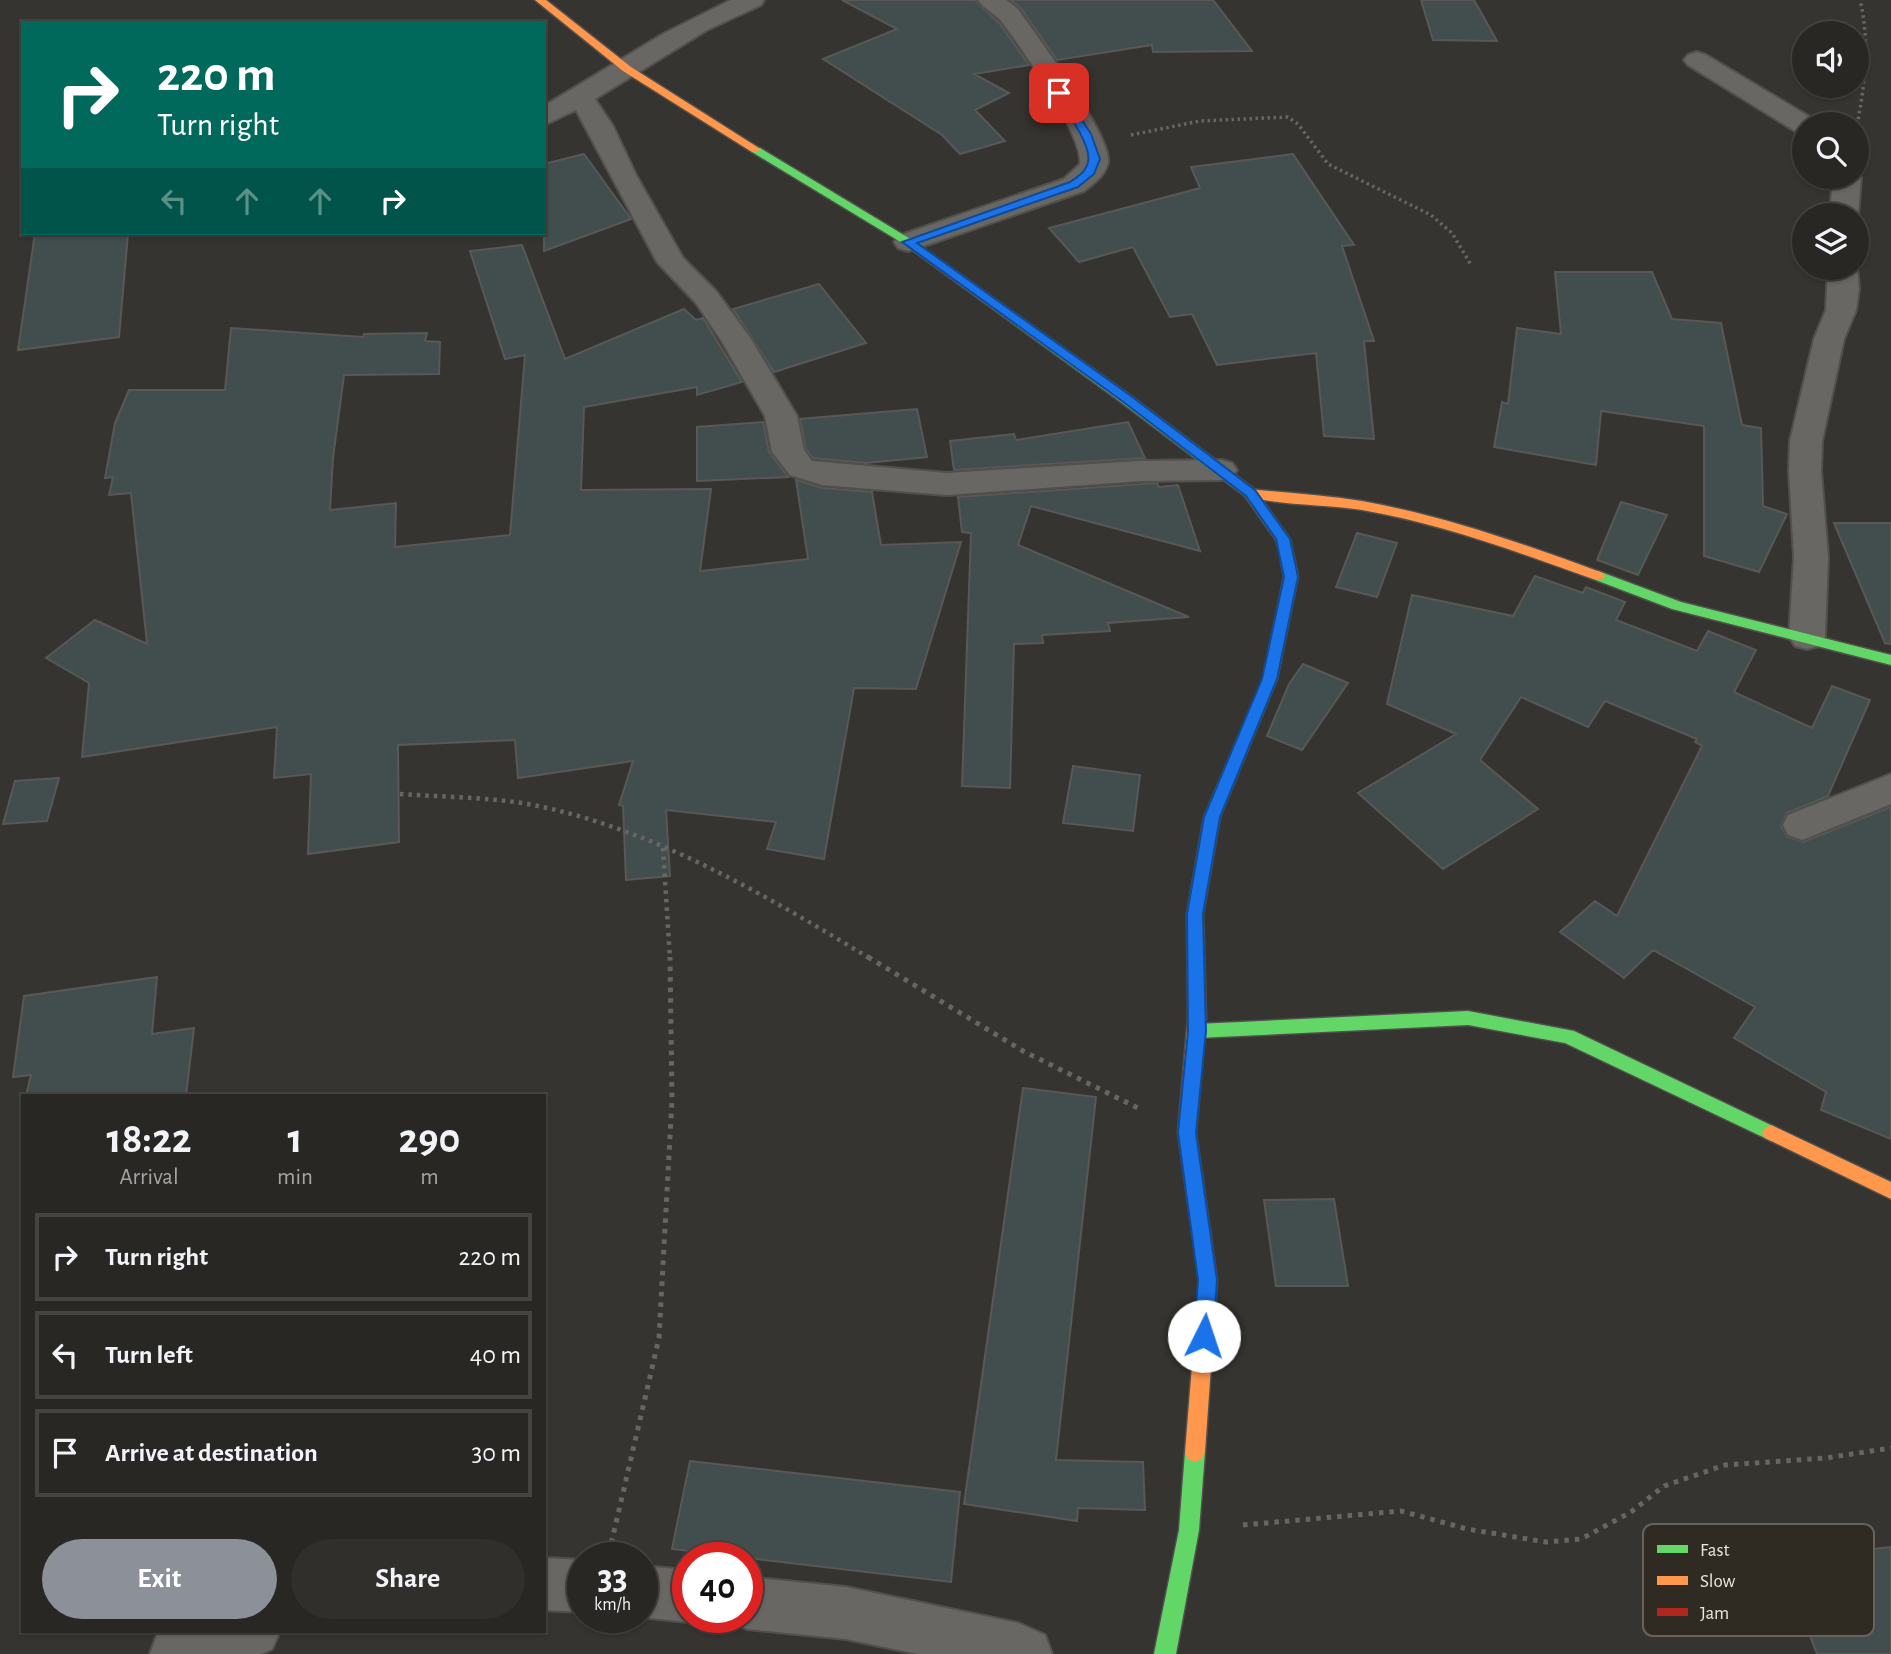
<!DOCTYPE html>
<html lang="en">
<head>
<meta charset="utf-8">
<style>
	body { margin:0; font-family:"Alegreya Sans",sans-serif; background:#302f2c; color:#f1f3f6; height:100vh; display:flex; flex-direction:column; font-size:26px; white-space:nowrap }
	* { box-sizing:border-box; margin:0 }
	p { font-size:23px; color:#a5a5a6 }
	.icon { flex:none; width:38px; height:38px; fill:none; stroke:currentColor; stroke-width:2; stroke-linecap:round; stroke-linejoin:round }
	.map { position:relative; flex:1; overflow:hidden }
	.panel { position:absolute; left:21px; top:1094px; width:525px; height:539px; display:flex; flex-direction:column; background:#282724; border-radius:0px; box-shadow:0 2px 5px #0004,0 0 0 2px #444441 }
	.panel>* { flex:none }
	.guide { position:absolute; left:21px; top:21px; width:525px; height:214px; border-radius:0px; box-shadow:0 2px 5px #0004,0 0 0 2px #444441; background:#00695c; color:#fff; overflow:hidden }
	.fabs { position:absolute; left:1792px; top:21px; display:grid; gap:14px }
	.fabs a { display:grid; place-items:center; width:77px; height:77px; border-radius:50%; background:#282724; box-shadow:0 2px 5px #0004,0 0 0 2px #444441; font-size:35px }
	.speed { position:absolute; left:567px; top:1542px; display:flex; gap:14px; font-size:35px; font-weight:700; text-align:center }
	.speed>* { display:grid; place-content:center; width:91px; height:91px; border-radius:50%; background:#282724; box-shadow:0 2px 5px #0004,0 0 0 2px #444441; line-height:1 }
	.speed small { font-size:18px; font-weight:400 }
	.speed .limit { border:10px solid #d22; background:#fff; color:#111 }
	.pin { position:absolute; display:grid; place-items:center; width:60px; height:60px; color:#fff; margin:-30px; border-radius:14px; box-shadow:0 4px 10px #0006 }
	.me { position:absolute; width:77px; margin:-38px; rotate:4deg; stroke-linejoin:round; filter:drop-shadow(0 0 5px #0008) }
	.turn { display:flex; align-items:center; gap:24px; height:147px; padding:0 21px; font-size:32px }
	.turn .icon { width:91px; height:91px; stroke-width:2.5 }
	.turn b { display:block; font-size:49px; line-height:60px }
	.lanes { display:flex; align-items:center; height:66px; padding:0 21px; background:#0003; justify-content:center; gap:35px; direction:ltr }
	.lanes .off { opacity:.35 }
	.eta { display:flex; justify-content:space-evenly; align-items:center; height:119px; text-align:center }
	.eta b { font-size:42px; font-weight:700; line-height:49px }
	.cta { display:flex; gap:14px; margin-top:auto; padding:14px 21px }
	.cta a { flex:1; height:80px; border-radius:42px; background:#8c9099; color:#fff; font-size:28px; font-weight:700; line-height:80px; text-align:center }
	.cta a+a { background:#302f2c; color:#f1f3f6 }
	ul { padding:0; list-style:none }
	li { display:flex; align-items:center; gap:21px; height:88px; margin:0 14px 10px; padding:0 7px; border:4px solid #444441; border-radius:0px }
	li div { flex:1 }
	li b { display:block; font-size:26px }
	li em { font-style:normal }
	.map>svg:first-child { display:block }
</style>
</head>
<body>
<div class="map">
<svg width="1891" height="1654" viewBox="0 0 1891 1654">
	<rect width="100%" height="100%" fill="#363430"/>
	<path fill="#424d4e" stroke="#585857" stroke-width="2" d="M 842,0 L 975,0 L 1000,24 L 1029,65 L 974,74 L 1009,93 L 975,110 L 1005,141 L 960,154 L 942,135 L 823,59 L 897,29 Z
		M 1010,0 L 1213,0 L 1252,51 L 1153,52 L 1152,45 L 1057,60 L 1020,7 Z
		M 1421,0 L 1474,0 L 1497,41 L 1433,40 Z
		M 584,154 L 631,219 L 544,251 L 544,164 Z
		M 1293,154 L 1354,245 L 1342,246 L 1374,341 L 1364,341 L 1374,439 L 1324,436 L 1316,353 L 1217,365 L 1192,314 L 1170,317 L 1133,247 L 1079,262 L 1049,228 L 1200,188 L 1191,167 Z
		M 35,233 L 128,233 L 119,337 L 18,350 Z
		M 522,245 L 565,359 L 684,309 L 696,320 L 703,318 L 742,382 L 697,395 L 697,387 L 584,407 L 581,490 L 711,489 L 700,571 L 808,559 L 796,480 L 822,488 L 872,492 L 881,545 L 961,542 L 916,689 L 854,688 L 824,859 L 767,849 L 776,822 L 666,810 L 670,876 L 626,880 L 623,806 L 619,805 L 633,761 L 518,778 L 515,740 L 398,745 L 399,842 L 308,854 L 311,774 L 274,778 L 277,727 L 82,757 L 89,683 L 46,658 L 95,620 L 147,644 L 131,493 L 109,495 L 113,477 L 105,478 L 115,423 L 129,390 L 225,390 L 231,328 L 363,337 L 364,334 L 427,333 L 425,341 L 440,342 L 439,374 L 344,375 L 333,458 L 330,510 L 396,503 L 395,547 L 510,535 L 525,355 L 505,359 L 470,251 Z
		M 1555,272 L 1652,272 L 1672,319 L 1721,323 L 1742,425 L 1761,428 L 1763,506 L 1787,514 L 1759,572 L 1704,556 L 1704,426 L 1601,411 L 1596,465 L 1494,447 L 1502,402 L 1508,404 L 1517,328 L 1561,334 Z
		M 819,284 L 866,343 L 774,372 L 733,309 Z
		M 917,409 L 927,457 L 866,463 L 813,458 L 806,449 L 800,419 Z
		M 763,422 L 769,452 L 788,477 L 697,481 L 697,427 Z
		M 1128,422 L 1145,458 L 954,470 L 950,441 L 1014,434 L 1016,440 Z
		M 1157,483 L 1159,487 L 1178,485 L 1200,551 L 1031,506 L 1018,545 L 1189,617 L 1108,623 L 1110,631 L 1042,635 L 1043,643 L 1014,644 L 1010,788 L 962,786 L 971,533 L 962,532 L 958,497 Z
		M 1621,502 L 1667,515 L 1638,575 L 1597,560 Z
		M 1834,523 L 1891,523 L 1891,644 L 1885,643 Z
		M 1357,533 L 1397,543 L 1377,597 L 1336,587 Z
		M 1535,576 L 1583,593 L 1586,587 L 1625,602 L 1616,620 L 1697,651 L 1708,631 L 1756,650 L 1734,692 L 1812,728 L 1832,686 L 1870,700 L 1828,796 L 1787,813 L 1781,826 L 1787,837 L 1803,842 L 1891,807 L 1891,1139 L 1821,1110 L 1826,1092 L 1734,1038 L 1755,1007 L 1653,950 L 1624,978 L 1560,932 L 1595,901 L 1617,916 L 1702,746 L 1695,742 L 1697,739 L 1605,701 L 1588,727 L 1521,697 L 1480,760 L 1538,809 L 1443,869 L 1358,793 L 1456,734 L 1387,704 L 1412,595 L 1513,616 Z
		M 1303,664 L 1348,683 L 1302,750 L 1267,736 L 1289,684 Z
		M 1073,766 L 1140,775 L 1133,831 L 1063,823 Z
		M 59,778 L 47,821 L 3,824 L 15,781 Z
		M 157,977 L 152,1034 L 194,1028 L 186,1096 L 26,1096 L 31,1075 L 13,1077 L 24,996 Z
		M 1023,1088 L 1096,1097 L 1056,1460 L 1143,1462 L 1145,1510 L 1078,1508 L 1077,1521 L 964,1504 Z
		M 1334,1199 L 1348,1286 L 1276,1286 L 1264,1200 Z
		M 690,1461 L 960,1492 L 951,1582 L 672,1549 Z
		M 1891,1547 L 1891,1654 L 1817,1654 L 1781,1559 Z"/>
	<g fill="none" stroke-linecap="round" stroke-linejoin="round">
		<g stroke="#52504d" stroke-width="4">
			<path id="street" d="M 731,0 L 764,0 L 761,5 L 707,30 L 595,99 L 613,126 L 636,175 L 683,258 L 716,291 L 751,339 L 797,416 L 804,450 L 812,461 L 947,473 L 1140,461 L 1221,460 L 1232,463 L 1237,470 L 1232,477 L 1221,480 L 1140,481 L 947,495 L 822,485 L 790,475 L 772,452 L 765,416 L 721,340 L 696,303 L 657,262 L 576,110 L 544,125 L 544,106 L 663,34 Z
				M 978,0 L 1006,0 L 1018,9 C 1035,34 1112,136 1108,162 C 1106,175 1093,184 1084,191 L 918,248 L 908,251 L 898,248 L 894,242 L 898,236 L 1064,179 L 1080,164 C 1084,136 1021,47 1002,22 C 995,13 984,9 978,0 Z
				M 1697,52 L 1706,55 L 1813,119 L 1817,124 L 1804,124 L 1804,133 L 1795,131 L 1688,65 L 1684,60 L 1688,55 Z
				M 1857,171 L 1861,177 L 1858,215 L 1830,215 L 1833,177 L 1857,177 Z
				M 1857,267 L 1859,289 L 1856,310 L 1844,339 L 1822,441 L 1821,471 L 1828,557 L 1825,637 L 1819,646 L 1807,649 L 1795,646 L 1789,637 L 1794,557 L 1789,471 L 1790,441 L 1814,339 L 1826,310 L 1828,268 Z
				M 1891,774 L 1891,804 L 1802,840 L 1788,835 L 1783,825 L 1788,815 Z
				M 544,1558 L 583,1560 L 583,1612 L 544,1610 Z
				M 642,1566 L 688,1570 L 688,1617 L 699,1617 L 688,1622 L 640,1617 Z
				M 747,1577 L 846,1587 L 1018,1623 L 1045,1635 L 1052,1654 L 918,1654 L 846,1639 L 747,1629 L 729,1621 L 727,1617 L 747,1617 Z
				M 168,1631 L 280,1631 L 272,1649 L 261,1654 L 150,1654 L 157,1635 Z"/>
		</g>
		<g stroke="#52504d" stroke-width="3">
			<path id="fast" d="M 752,148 L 760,148 L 912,240 L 1131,396 L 1255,490 L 1290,539 L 1295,562 L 1293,565 L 1283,565 L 1276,540 L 1245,496 L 1121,402 L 904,244 L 752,152 Z
				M 1598,571 L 1681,602 L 1891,655 L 1891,665 L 1672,609 L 1593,579 L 1591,576 Z
				M 1468,1011 L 1574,1031 L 1777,1128 L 1780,1133 L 1777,1138 L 1771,1141 L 1765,1138 L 1565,1043 L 1468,1025 L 1197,1038 L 1191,1036 L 1188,1031 L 1191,1026 L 1197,1024 Z
				M 1195,1442 L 1202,1445 L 1205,1452 L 1199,1530 L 1176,1654 L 1154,1654 L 1179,1530 L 1185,1452 L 1188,1445 Z"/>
		</g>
		<g stroke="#52504d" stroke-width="3">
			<path id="slow" d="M 535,0 L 546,0 L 631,67 L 762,150 L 752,152 L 623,71 Z
				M 1250,489 C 1287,493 1325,495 1362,501 C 1445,516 1524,544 1603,573 L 1605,576 L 1603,579 L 1593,579 C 1518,552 1442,524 1362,510 C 1324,504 1283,506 1245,496 L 1243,493 Z
				M 1197,1011 L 1203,1013 L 1206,1018 L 1196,1133 L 1217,1280 L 1205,1452 L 1202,1459 L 1195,1462 L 1188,1459 L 1185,1452 L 1199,1280 L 1178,1133 L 1188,1018 L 1191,1013 Z
				M 1771,1125 L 1891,1182 L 1891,1199 L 1765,1138 L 1762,1133 L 1765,1128 Z"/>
		</g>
		<g stroke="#52504d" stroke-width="3">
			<path id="jam" d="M 1288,557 L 1295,562 L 1298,577 L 1277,679 L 1220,817 L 1203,914 L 1206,1018 L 1203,1023 L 1197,1025 L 1191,1023 L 1188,1018 L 1187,914 L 1204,817 L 1263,679 L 1284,577 L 1281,562 Z"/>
		</g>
		<path stroke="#686663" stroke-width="3.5" stroke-dasharray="2.5 3.5" stroke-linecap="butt" d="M 1857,125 C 1865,85 1870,41 1860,0
			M 1131,135 L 1200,121 L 1288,117 L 1298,124 L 1328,164 L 1431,215 L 1452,233 L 1471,265"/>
		<path stroke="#686663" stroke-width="4.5" stroke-dasharray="3.5 5" stroke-linecap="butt" d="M 400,794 C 442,797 486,797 528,804 C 651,827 765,895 871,959
			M 663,848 L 670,959"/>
		<path stroke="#686663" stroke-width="5" stroke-dasharray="4.5 6" stroke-linecap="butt" d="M 868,957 L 1023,1051 L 1140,1109
			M 1243,1525 L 1401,1511 L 1467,1529 L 1546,1542 L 1581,1539 L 1631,1512 L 1664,1486 L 1725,1465 L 1826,1458 L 1891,1448
			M 609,1553 L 659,1338 L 672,1100 L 670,957"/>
		<use href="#street" fill="#686764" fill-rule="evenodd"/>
		<use href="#fast" fill="#63d668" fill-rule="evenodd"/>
		<use href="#slow" fill="#ff974d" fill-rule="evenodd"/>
		<use href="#jam" fill="#b3261e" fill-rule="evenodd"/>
	</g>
	<path fill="#1a73e8" stroke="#114b97" stroke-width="2" d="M 1056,91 L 1063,91 L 1091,134 L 1100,159 L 1094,174 L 1078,187 L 917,243 L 1131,396 L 1255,490 L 1290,539 L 1298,577 L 1277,679 L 1220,817 L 1203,914 L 1206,1031 L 1196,1133 L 1217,1280 L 1213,1336 L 1211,1342 L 1204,1345 L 1197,1342 L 1194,1336 L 1198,1280 L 1178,1133 L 1188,1031 L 1187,914 L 1204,817 L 1262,679 L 1284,577 L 1276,539 L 1246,496 L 1122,401 L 902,242 L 1070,182 C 1077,177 1086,172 1088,162 C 1092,144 1064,108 1054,93 Z"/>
	<rect x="1643" y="1524" width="231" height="112" rx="10" fill="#2f2b23" stroke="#66635c" stroke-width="2"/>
	<rect x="1657" y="1545" width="31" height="8" fill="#63d668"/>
	<rect x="1657" y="1576" width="31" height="9" fill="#ff974d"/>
	<rect x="1657" y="1608" width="31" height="8" fill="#b3261e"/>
	<g font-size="19" fill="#e8e6e0">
		<text x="1700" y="1556">Fast</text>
		<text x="1700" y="1587">Slow</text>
		<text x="1700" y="1619">Jam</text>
	</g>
</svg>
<div class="fabs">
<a><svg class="icon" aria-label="sound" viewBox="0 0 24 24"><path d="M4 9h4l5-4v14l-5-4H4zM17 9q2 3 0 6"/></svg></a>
<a><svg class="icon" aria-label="search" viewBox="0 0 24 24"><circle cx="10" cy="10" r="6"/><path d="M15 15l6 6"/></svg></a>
<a><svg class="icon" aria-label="layers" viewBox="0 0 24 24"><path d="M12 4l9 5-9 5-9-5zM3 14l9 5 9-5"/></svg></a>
</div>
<div class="speed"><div>33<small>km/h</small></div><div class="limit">40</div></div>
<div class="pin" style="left:1059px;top:93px;background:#d93025"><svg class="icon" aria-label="arrive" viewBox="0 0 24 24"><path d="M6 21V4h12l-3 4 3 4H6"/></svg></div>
<svg class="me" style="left:1204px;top:1336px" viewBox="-20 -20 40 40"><circle r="19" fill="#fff"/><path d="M0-13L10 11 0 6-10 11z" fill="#1a73e8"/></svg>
<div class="guide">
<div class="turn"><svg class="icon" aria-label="right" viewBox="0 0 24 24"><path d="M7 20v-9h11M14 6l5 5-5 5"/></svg><div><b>220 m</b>Turn right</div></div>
<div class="lanes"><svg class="icon off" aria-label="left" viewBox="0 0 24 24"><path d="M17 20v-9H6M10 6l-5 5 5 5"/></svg><svg class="icon off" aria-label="ahead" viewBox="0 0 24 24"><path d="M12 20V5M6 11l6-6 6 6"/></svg><svg class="icon off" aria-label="ahead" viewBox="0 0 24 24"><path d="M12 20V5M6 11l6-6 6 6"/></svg><svg class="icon" aria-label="right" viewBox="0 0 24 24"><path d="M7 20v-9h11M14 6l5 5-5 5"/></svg></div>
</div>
<section class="panel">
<div class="eta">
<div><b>18:22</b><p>Arrival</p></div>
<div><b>1</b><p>min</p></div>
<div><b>290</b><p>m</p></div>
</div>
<ul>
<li><svg class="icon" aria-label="right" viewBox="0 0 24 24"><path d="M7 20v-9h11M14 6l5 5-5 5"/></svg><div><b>Turn right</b></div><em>220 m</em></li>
<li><svg class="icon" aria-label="left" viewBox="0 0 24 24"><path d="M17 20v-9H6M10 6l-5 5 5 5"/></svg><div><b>Turn left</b></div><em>40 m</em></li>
<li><svg class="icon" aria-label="arrive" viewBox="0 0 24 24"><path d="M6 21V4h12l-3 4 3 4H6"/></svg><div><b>Arrive at destination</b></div><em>30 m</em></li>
</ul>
<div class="cta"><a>Exit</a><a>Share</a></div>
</section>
</div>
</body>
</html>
